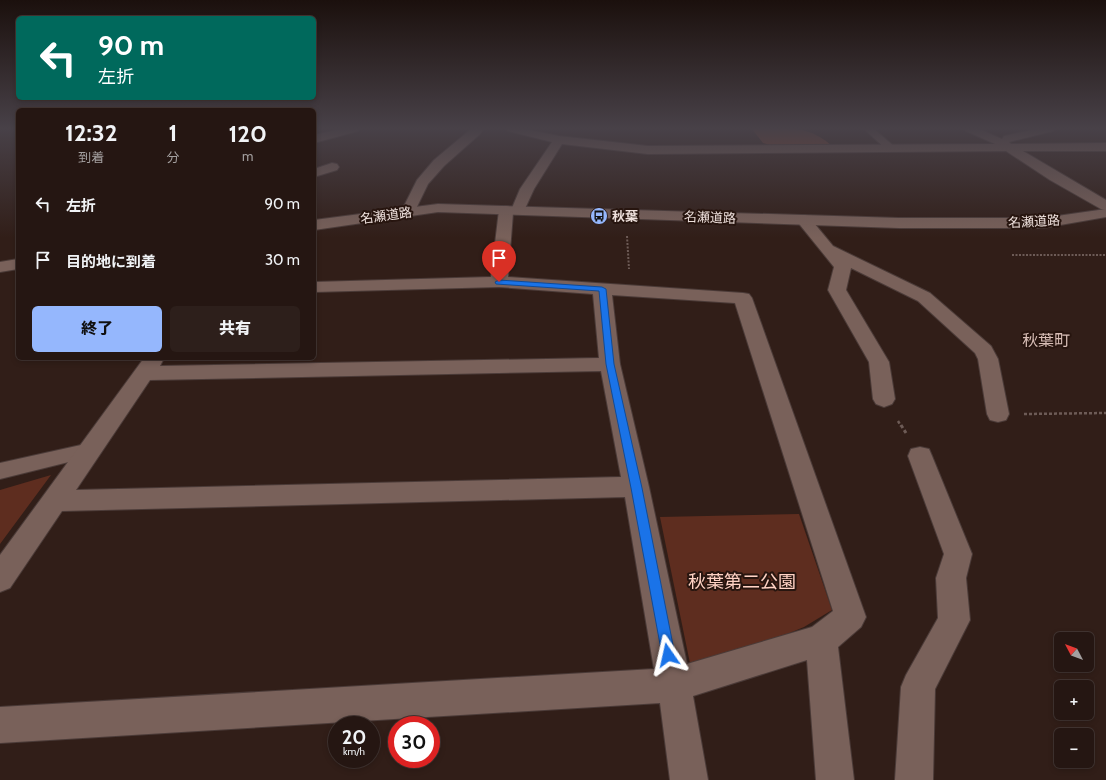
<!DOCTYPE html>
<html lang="ja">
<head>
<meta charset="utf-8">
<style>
	body { margin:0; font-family:Cabin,"Noto Sans JP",sans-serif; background:#2d1f1b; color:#f1f3f6; height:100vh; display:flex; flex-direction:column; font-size:15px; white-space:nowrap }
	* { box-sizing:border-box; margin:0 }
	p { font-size:13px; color:#a39f9f }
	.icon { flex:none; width:22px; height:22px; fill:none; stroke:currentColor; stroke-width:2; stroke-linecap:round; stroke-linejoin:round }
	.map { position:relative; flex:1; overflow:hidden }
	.side { position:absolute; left:16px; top:108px; width:300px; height:252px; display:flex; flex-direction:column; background:#251612; border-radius:6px; box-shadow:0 2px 6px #0003,0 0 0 1px #423532 }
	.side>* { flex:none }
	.guide { position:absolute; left:16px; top:16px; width:300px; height:84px; border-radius:6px; box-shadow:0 2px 6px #0003,0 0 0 1px #423532; background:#00695c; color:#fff; overflow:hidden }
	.needle { width:26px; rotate:311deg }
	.controls { position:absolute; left:1054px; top:632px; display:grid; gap:8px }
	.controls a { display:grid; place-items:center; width:40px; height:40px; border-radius:6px; background:#251612; box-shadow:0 2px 6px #0003,0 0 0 1px #423532; font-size:20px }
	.speed { position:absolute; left:328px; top:716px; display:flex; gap:8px; font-size:20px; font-weight:700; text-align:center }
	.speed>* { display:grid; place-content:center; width:52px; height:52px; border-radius:50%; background:#251612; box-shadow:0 2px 6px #0003,0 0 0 1px #423532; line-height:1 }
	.speed small { font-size:10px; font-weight:400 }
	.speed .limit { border:6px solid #d22; background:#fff; color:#111 }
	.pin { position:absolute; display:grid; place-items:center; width:34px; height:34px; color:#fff; margin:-41px -17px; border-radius:50% 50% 50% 0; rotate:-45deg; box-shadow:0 0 4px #0007 }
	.pin .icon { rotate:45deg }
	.me { position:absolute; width:44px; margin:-22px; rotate:349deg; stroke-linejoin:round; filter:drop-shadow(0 0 3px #0008) }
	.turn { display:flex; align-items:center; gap:14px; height:84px; padding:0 16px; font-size:18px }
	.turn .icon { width:52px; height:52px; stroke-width:2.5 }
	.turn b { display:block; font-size:28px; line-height:34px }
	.eta { display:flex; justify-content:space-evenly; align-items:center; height:68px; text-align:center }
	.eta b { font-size:24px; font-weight:800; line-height:28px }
	.button { display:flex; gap:8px; margin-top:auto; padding:8px 16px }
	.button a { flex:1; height:46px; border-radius:6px; background:#95b7fd; color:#111; font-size:16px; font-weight:800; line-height:46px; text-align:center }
	.button a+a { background:#2d1f1b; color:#f1f3f6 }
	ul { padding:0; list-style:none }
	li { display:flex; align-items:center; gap:12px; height:56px; padding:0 16px }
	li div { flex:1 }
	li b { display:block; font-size:15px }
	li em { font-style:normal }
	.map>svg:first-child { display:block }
</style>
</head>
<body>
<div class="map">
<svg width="1106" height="780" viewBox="0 0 1106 780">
	<rect width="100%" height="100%" fill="#311e18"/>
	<path fill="#5e2d1f" d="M 51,475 L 0,544 L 0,490 Z
		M 799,514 L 832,610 L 804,627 L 692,673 L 660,517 Z"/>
	<path fill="#89412b" d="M 752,129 C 785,129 806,123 832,146 L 777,147 L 763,143 Z"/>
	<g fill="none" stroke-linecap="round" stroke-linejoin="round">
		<g stroke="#4b3b38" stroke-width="2">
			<path id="service" d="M 864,129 L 874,129 L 896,148 L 891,151 L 887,150 Z
				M 90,443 L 97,445 L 100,450 L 97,455 L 0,479 L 0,463 Z"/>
		</g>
		<g stroke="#4b3b38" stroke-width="2">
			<path id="minor" d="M 341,129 L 360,129 L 358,131 L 314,143 L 314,135 Z
				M 471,129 L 483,129 L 480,134 L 444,166 L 428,184 L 413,215 L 408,216 L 403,215 L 401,212 L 417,180 L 434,160 Z
				M 506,129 L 524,129 L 559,136 L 648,146 L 995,144 L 966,131 L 964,129 L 979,129 L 1002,139 L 1004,136 L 1036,129 L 1055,129 L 1053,131 L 1009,142 L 1011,144 L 1106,143 L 1106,151 L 1023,151 L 1106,200 L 1106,210 L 1101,209 L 1050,180 L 1006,151 L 648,154 L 562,144 L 534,189 L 523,213 L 518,214 L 513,213 L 508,277 L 743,293 L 749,294 L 752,298 L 866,617 L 861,627 L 838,647 L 854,780 L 816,780 L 807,660 L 693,696 L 708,780 L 670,780 L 660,703 L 0,743 L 0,707 L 654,669 L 625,497 L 62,511 L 10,588 L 0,592 L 0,555 L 144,358 L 162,358 L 163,360 L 160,366 L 599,358 L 593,294 L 499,287 L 314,292 L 314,282 L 491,277 L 499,210 L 501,207 L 506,206 L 512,208 L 520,189 L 552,142 L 508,131 ZM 612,295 L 735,303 L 833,611 L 812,627 L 687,664 L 649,487 L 620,364 ZM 601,371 L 621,477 L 76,490 L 150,380 Z
				M 332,163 L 337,164 L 339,167 L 337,170 L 314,177 L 314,169 Z
				M 804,215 L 809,217 L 833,246 L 930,293 L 991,346 L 998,359 L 1009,414 L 1006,420 L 998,422 L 990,420 L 987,414 L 978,359 L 975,353 L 918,301 L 851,268 L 846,290 L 889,362 L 895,399 L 892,404 L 884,407 L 876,404 L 873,399 L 869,362 L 828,290 L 834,267 L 796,220 L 799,217 Z
				M 920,447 L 929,449 L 932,456 L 972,554 L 966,578 L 970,620 L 935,689 L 933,780 L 895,780 L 901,687 L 906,675 L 938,618 L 936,578 L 944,554 L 908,456 L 911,449 Z"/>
		</g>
		<g stroke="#4b3b38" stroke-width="2">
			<path id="tertiary" d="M 438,204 L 899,218 L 1043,218 L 1106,209 L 1106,217 L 1043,228 L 899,228 L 438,212 L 314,230 L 314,220 Z
				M 18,259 L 18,269 L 0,272 L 0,262 Z"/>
		</g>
		<path stroke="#6d5b56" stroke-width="2" stroke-dasharray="2 1.5" stroke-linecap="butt" d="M 627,236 L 629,269
			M 1012,255 L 1106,255"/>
		<path stroke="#6d5b56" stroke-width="2.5" stroke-dasharray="3 2" stroke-linecap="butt" d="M 1024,414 L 1106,413
			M 898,421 L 901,426"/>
		<path stroke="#6d5b56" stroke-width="3" stroke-dasharray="3.5 2.5" stroke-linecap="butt" d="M 901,425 L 906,433"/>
		<use href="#service" fill="#79615a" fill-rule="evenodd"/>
		<use href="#minor" fill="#79615a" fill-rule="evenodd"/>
		<use href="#tertiary" fill="#79615a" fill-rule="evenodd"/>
	</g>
	<linearGradient id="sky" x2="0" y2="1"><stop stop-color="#1b100d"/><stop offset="0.54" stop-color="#484148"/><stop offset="1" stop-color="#484148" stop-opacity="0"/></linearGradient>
	<rect width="1106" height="238" fill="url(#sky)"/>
	<path fill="#1a73e8" stroke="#114b97" d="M 499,280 L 602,287 L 606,289 L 614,364 L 642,488 L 675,655 L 673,659 L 668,661 L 664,659 L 662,655 L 631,488 L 606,364 L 599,291 L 496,284 L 495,282 Z"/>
	<defs>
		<g id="bus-disc" transform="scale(0.9)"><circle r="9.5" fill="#95b7fd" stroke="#27150f"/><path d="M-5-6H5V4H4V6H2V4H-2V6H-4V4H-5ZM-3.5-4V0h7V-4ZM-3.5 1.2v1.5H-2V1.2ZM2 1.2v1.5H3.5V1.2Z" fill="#111"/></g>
	</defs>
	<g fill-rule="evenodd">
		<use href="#bus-disc" x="599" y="216"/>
	</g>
	<g text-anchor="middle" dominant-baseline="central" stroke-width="4" stroke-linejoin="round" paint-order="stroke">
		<g font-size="13" fill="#eee0dc" stroke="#27150f">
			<text transform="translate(386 215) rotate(-8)">名瀬道路</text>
			<text transform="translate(710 217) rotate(2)">名瀬道路</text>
			<text transform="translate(1034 221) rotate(-3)">名瀬道路</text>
		</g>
		<g font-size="13" font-weight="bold" fill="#eee0dc" stroke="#27150f" text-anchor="start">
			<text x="612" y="216">秋葉</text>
		</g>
		<g font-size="16" fill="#d8beb6" stroke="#27150f">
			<text x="1046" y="340">秋葉町</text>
		</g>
		<g font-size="18" fill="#ffd2c4" stroke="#27150f">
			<text x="742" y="582">秋葉第二公園</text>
		</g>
	</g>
</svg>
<div class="controls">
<a><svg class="needle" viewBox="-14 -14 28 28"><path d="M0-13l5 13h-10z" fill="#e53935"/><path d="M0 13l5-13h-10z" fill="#a39f9f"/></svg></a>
<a>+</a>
<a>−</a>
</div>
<div class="speed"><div>20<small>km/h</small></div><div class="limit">30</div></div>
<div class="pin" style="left:499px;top:282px;background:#d93025"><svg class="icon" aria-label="arrive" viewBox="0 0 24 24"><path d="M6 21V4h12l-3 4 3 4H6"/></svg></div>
<svg class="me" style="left:668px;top:655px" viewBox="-20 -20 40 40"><path d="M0-17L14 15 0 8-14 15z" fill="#1a73e8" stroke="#fff" stroke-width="4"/></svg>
<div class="guide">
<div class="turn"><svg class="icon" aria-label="left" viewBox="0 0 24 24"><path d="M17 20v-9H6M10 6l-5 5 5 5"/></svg><div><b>90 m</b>左折</div></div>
</div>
<section class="side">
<div class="eta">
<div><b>12:32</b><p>到着</p></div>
<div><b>1</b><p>分</p></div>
<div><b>120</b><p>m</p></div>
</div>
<ul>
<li><svg class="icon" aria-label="left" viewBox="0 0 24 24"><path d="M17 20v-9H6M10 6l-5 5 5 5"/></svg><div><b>左折</b></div><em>90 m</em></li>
<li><svg class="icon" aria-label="arrive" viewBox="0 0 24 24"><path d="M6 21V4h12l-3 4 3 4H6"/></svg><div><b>目的地に到着</b></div><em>30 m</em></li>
</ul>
<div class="button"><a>終了</a><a>共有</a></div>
</section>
</div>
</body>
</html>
